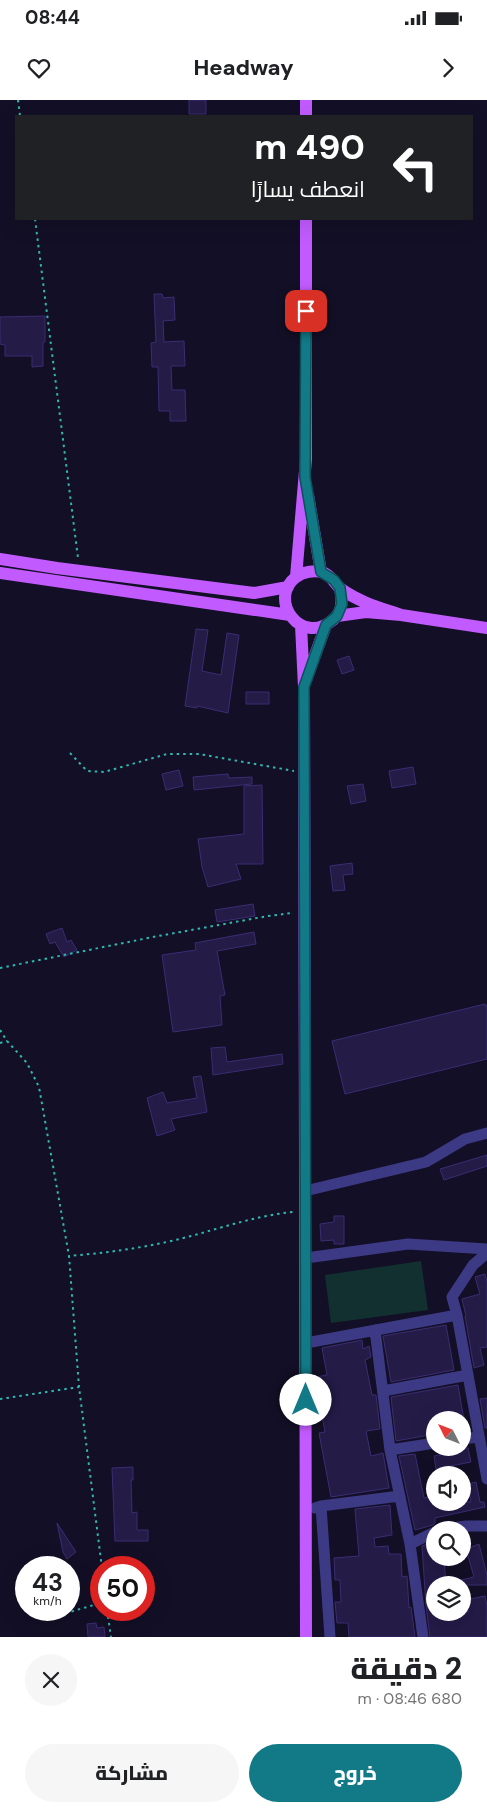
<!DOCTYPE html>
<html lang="ar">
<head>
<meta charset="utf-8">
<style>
	body { margin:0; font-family:"DM Sans",Cairo,sans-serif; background:#f6f6f6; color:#202124; direction:rtl; height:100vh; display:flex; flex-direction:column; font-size:19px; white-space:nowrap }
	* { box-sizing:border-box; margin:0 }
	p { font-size:16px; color:#757577 }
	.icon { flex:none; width:28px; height:28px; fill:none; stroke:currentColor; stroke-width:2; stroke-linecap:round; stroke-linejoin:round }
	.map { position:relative; height:1537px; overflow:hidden; direction:ltr }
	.sheet { display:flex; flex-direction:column; background:#fff; flex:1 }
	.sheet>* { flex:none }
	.guide { position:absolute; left:15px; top:15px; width:458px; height:105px; border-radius:0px; box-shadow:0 5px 20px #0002; direction:rtl; background:#202124; color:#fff; overflow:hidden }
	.needle { width:32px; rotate:312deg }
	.buttons { position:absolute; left:426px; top:1311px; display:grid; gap:10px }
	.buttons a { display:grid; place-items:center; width:45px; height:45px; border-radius:50%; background:#fff; box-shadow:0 5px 20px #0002; font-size:25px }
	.speed { position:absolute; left:15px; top:1456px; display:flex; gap:10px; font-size:25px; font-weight:700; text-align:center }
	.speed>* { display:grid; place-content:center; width:65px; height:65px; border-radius:50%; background:#fff; box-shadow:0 5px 20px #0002; line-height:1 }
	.speed small { font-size:12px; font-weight:400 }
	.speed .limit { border:8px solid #d22; background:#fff; color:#111 }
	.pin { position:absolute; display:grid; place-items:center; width:42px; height:42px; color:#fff; margin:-21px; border-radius:10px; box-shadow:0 2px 8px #0006 }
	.me { position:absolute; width:55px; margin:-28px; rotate:0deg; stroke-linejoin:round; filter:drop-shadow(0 0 4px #0008) }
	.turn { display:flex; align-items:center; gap:18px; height:105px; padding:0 25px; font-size:22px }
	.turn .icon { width:65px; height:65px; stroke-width:2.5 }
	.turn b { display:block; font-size:35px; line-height:42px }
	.round { display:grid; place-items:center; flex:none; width:52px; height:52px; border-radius:26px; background:#f6f6f6 }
	.summary { display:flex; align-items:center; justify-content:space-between; height:85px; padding:0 25px }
	h1 { font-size:30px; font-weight:800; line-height:38px }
	.cta { display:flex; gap:10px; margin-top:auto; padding:10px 25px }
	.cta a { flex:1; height:58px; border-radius:30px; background:#127987; color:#fff; font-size:20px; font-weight:800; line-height:58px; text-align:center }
	.cta a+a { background:#f6f6f6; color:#202124 }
	.status { display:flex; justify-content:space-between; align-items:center; height:35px; padding:0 25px; background:#fff; direction:ltr }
	.status svg { height:14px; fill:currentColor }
	header { display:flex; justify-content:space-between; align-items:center; height:65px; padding:0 25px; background:#fff; font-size:22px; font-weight:800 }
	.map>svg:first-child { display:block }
</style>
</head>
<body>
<div class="status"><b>08:44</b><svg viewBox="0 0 49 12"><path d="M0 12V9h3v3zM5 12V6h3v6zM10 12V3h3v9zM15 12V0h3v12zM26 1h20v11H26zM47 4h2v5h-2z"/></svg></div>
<header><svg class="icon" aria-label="forward" viewBox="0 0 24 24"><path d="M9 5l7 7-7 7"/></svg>Headway<svg class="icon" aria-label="heart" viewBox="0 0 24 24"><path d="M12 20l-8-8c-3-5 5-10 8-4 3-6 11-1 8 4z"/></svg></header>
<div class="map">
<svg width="487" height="1537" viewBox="0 0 487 1537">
	<rect width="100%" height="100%" fill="#130f26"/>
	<path fill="#12302f" d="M 421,1161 L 428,1210 L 331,1223 L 325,1175 Z"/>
	<path fill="#241b47" stroke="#3b2d73" d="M 189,0 L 206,0 L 206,14 L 189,14 Z
		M 154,194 L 162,194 L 163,198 L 174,197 L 175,220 L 163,221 L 164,242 L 184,241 L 185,266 L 171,266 L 172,290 L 185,290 L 186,321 L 170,321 L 170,311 L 159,311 L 158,267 L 152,267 L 151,243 L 156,242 Z
		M 45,216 L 45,242 L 43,242 L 43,266 L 32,267 L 32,256 L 5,256 L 5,245 L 0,244 L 0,217 Z
		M 196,529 L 208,530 L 202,571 L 221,575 L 227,533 L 239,535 L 228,613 L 197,606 L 197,608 L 185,606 Z
		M 349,556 L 354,570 L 342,574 L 337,560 Z
		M 246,592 L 269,592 L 269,604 L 246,604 Z
		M 413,667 L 416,684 L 392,688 L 389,671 Z
		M 179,670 L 183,686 L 166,690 L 162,674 Z
		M 228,674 L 229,678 L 252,677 L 252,684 L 194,690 L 193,677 Z
		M 363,684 L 366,701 L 351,704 L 347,686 Z
		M 262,685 L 263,764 L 236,764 L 241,779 L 208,787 L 202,767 L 198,739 L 244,734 L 244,686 Z
		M 352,763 L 353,774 L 343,775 L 345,790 L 333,791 L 330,766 Z
		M 253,804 L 255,816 L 217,822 L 215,810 Z
		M 62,828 L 67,842 L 71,840 L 77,850 L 64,857 L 55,842 L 50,844 L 46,834 Z
		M 254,832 L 256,844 L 217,851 L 225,895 L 220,896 L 222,925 L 173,932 L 162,855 L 196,850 L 195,843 Z
		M 485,904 L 485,906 L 487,905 L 487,959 L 345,994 L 332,941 Z
		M 225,947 L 227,962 L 282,954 L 283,964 L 213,975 L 211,948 Z
		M 201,976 L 207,1012 L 171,1019 L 175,1030 L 157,1036 L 147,998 L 163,992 L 167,1003 L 197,998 L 193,977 Z
		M 487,1055 L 487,1066 L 444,1080 L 440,1069 Z
		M 334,1116 L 344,1116 L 344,1144 L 334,1144 L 334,1140 L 321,1141 L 320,1124 L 334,1122 Z
		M 485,1174 L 487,1182 L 487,1247 L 480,1248 L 484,1265 L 474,1268 L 465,1216 L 466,1216 L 462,1199 L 480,1194 L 475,1177 Z
		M 446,1225 L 454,1270 L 391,1282 L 383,1236 Z
		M 362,1240 L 363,1249 L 369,1246 L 371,1257 L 365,1260 L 372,1295 L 376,1295 L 380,1329 L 366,1331 L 371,1356 L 383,1353 L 389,1388 L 331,1397 L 319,1333 L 325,1332 L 315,1277 L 327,1275 L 322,1248 Z
		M 458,1285 L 464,1320 L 435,1320 L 435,1334 L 396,1341 L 391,1297 Z
		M 487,1298 L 487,1328 L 485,1328 L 480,1299 Z
		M 459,1348 L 468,1348 L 471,1362 L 436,1369 L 434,1356 L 460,1351 Z
		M 415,1354 L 424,1398 L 435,1396 L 435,1402 L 471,1402 L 468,1384 L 476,1382 L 480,1402 L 484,1402 L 485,1407 L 435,1418 L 435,1423 L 433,1425 L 415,1430 L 399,1356 Z
		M 133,1367 L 133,1380 L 131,1380 L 132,1413 L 137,1412 L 137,1430 L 148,1430 L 148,1441 L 115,1441 L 112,1368 Z
		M 390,1405 L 392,1435 L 374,1438 L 375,1447 L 388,1446 L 389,1454 L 401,1454 L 402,1477 L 407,1476 L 409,1508 L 411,1507 L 415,1537 L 349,1537 L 348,1523 L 337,1523 L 335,1502 L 341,1502 L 340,1480 L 335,1480 L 334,1458 L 359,1456 L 355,1409 Z
		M 57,1423 L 76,1452 L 67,1459 L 63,1452 Z
		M 435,1443 L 435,1458 L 444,1458 L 446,1485 L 435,1485 L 435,1512 L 468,1512 L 465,1500 L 485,1496 L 487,1506 L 487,1537 L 430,1537 L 426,1506 L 422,1446 L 428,1444 Z
		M 479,1444 L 487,1475 L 487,1485 L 458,1485 L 457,1481 L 474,1477 L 466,1449 Z
		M 96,1523 L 97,1528 L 104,1527 L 105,1537 L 88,1537 L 87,1524 Z"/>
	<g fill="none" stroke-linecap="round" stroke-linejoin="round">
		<path stroke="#2fb8b0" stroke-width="2" stroke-dasharray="2.5 4" stroke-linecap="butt" d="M 18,0 L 20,16
			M 35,119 L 78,458
			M 70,653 L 87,671 L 104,672 L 167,654 L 199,654 L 294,671
			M 0,868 L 153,837 L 268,816 L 292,813
			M 0,930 L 7,941 L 27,963 L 39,987 L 69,1156
			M 0,943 L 7,941
			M 0,1299 L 79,1287
			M 102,1468 L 79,1287 L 69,1156 C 104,1153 136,1149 171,1141 C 211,1132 251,1116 293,1112
			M 107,1510 L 111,1537
			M 59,1515 L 101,1503"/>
		<path stroke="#3d3a85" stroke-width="11" d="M 305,1091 L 426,1062 L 465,1039 L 487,1033
			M 306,1158 L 408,1144 L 487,1149
			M 457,1215 L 452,1197 L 473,1165 L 487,1153
			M 375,1230 L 390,1350 L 410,1444 L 423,1537
			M 306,1243 L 457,1215 L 487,1379
			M 383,1291 L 468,1275
			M 462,1339 L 479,1337
			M 390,1350 L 435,1343
			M 321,1406 L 330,1537
			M 315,1408 L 321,1406 L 400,1396
			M 438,1430 L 466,1426 L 487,1426
			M 410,1444 L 435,1432"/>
		<path stroke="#c25bff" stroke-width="12" d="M 306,16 L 306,0
			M 308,395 L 321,472
			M 0,459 L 57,468 L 254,493 L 288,487
			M 0,473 L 290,515
			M 296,477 L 306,359 L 306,119
			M 340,489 C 343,500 342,512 333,520 C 301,547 267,499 296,477 C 303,472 314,470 322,472 C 332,475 334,484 341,489 C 359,502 381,508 401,515
			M 337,516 L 366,512 L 401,515 L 487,528
			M 301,525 L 304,587 L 306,1537
			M 306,580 L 326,525"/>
	</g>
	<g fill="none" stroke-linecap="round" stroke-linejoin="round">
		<g stroke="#0c4f58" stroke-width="12">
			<path id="route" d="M 306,1300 L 304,587 L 326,525 L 337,516 L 342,504 L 340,488 L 334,480 L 321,472 L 305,377 L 306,211"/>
		</g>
		<use href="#route" stroke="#127987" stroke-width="9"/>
	</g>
</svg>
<div class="buttons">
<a><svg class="needle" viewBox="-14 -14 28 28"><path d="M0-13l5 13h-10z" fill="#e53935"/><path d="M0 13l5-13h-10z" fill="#757577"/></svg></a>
<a><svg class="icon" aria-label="sound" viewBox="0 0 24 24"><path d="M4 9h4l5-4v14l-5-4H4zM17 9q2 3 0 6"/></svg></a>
<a><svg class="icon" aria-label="search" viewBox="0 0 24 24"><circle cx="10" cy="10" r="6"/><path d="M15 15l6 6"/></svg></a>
<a><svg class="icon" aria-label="layers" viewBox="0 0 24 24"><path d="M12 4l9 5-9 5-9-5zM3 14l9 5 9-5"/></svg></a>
</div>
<div class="speed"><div>43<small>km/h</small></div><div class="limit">50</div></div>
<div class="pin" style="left:306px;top:211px;background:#d93025"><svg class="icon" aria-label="arrive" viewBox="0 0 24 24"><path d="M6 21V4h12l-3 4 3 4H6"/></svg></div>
<svg class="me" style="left:306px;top:1300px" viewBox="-20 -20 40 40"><circle r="19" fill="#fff"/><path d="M0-13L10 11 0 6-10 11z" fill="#127987"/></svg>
<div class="guide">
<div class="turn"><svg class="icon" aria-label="left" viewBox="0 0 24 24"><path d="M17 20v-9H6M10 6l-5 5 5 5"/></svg><div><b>490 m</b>انعطف يسارًا</div></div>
</div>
</div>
<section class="sheet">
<div class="summary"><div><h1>2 دقيقة</h1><p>680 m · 08:46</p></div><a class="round"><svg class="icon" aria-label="close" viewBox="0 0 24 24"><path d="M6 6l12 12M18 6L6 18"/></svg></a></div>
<div class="cta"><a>خروج</a><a>مشاركة</a></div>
</section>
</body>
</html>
